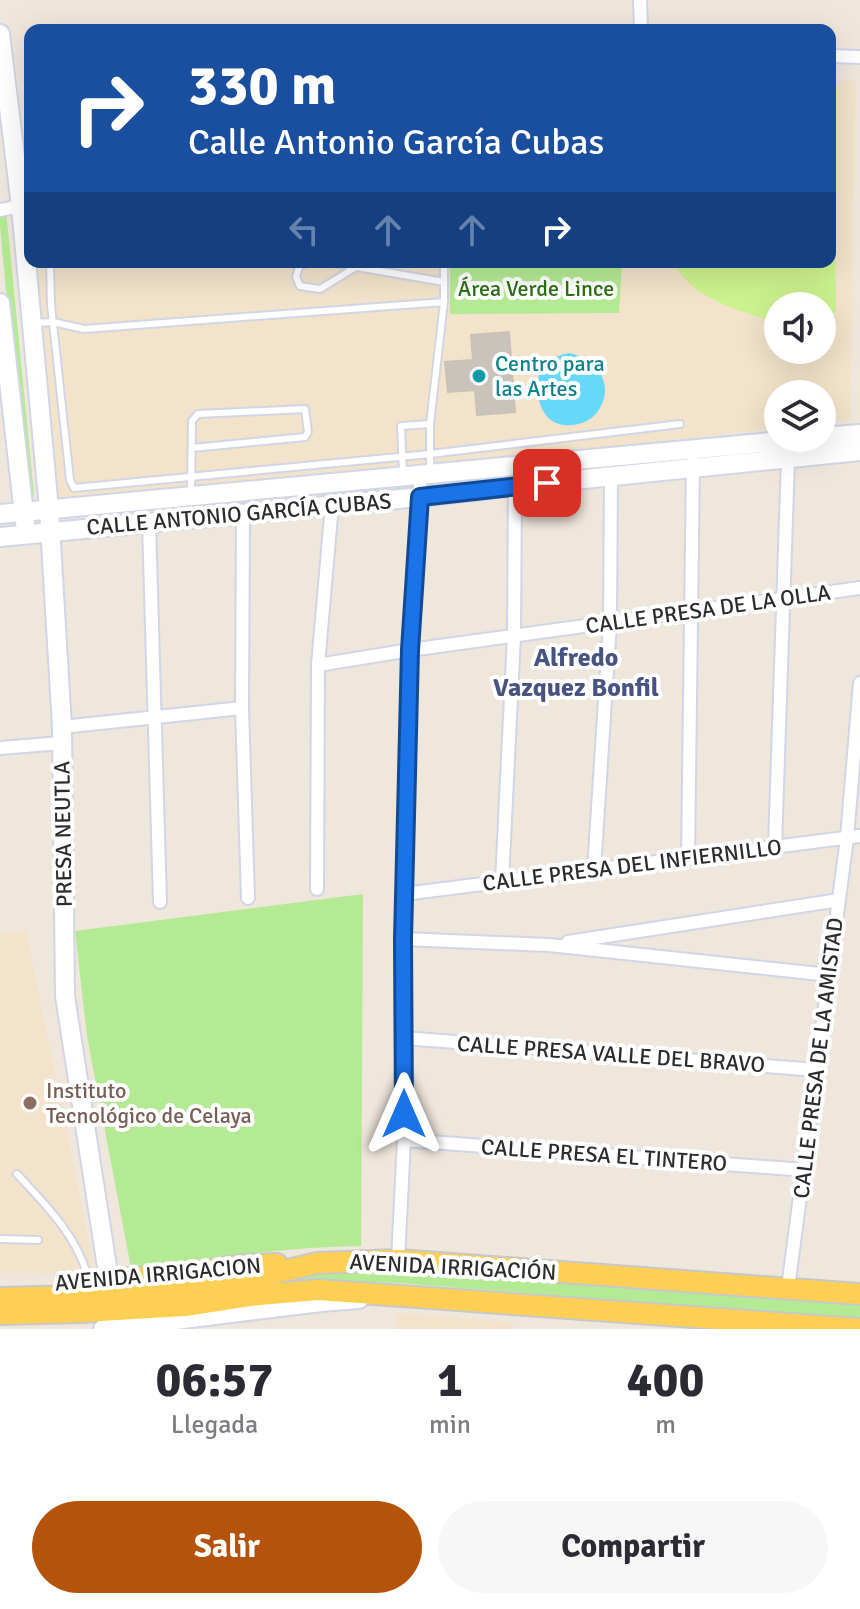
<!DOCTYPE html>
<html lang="es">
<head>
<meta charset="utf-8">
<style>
	body { margin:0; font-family:Signika,sans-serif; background:#f7f7f7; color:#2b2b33; height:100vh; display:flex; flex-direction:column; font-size:30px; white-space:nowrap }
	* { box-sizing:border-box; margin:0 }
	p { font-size:26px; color:#7c7c81 }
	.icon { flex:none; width:44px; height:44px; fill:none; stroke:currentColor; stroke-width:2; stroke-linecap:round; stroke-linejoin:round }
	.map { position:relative; height:1329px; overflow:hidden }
	.side { display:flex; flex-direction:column; background:#fff; flex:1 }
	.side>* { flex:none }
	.guide { position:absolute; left:24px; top:24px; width:812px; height:244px; border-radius:16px; box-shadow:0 8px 32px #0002; background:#1a4fa0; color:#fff; overflow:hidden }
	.buttons { position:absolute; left:764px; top:292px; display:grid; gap:16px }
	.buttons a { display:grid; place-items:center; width:72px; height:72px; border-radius:50%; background:#fff; box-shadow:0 8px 32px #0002; font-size:40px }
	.pin { position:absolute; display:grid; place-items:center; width:68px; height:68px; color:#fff; margin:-34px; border-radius:16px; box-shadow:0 4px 12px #0006 }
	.me { position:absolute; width:88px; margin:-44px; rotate:0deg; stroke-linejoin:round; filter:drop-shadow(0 0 6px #0008) }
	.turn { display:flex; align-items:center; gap:28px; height:168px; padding:0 32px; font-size:36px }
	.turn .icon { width:104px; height:104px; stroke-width:2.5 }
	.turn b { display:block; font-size:56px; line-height:68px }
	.lanes { display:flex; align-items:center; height:76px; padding:0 32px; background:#0003; justify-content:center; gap:40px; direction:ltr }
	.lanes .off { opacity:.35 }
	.eta { display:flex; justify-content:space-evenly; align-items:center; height:136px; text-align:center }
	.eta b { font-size:48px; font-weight:700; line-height:56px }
	.primary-button { display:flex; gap:16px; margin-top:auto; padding:16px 32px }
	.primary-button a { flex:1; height:92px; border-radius:48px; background:#b45309; color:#fff; font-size:32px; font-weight:700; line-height:92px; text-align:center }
	.primary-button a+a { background:#f7f7f7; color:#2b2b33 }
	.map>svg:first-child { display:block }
</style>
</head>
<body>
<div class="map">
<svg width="860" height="1329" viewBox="0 0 860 1329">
	<rect width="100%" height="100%" fill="#efe6dc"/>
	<path fill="#f2e3ca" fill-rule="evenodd" d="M 855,80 L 850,420 L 822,423 L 822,394 L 778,394 L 778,428 L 430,466 L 56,498 L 32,262 L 830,262 L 830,83 ZM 778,306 L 822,306 L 822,350 L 778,350 Z
		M 26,931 L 95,1273 L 64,1274 L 0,1272 L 0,934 Z
		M 397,1313 L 513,1323 L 511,1329 L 396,1329 Z"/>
	<path fill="#b5ea94" d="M 6,210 L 34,494 L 30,502 L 25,496 L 0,226 L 0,212 Z
		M 450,262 L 622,262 L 619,313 L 450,314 Z
		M 363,894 L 361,1246 C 283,1247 208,1259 131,1268 L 87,1036 L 75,931 Z
		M 343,1268 L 496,1275 L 860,1302 L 860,1320 L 398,1283 L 326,1281 L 265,1282 Z"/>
	<path fill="#cdf38e" d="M 830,118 L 833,138 L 836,312 L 822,317 L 822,306 L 778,306 L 778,322 C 740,312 692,299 673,262 L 830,262 Z"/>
	<path fill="#66d9fb" d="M 569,353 C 595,359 615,382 600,408 C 592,424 566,431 551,420 C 536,409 532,376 546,362 C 552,357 561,355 569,353 Z"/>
	<path fill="#cac3bc" stroke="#cac2b6" stroke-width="2" d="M 509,332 L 515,412 L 477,415 L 475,390 L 448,392 L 445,362 L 473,360 L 471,335 Z"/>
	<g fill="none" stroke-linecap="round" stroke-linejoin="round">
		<g stroke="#d1d6e6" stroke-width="10">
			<path id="lane" d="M 50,262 L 51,305 L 70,480 L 74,488 L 430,454 L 680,424
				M 307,262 L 299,267 L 296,277 L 300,286 L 320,289 L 356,267
				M 328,262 L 444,282
				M 34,323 L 53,322 L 84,329 L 444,302
				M 430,471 L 430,424 L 444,302 L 444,262
				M 403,473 L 401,426 L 430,424
				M 191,494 L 192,421 L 198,414 L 305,409 L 308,432 L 305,437 L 192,448
				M 17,1174 C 46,1205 80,1239 89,1282
				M 0,1239 L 38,1240"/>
		</g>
		<g stroke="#d1d6e6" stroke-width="16">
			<path id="street" d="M 640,0 L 641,30
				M 830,56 L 860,57
				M 0,210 L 21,206
				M 243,515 L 242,708 L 248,898
				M 149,523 L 160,902
				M 318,665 L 410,650 L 860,588
				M 62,727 L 242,708
				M 0,748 L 61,743
				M 775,846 L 788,459
				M 688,859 L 693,462
				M 594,870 L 610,623 L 611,476
				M 502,881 L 514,636 L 515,486
				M 317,889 L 318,665 L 332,504
				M 404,894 L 860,836
				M 403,939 L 549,945 L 829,975
				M 568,942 L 839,900
				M 404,1038 L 817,1070
				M 404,1140 L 804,1170
				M 398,1260 L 404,1140 L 403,939 L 410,650 L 420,497 L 420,475
				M 788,1288 L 847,838 L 860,683"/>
		</g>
		<g stroke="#d1d6e6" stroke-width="22">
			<path id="secondary" d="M 0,34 L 21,206 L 49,509 L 62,727 L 65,996 L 109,1280
				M 0,303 L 25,523
				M 822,437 L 860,434
				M 0,514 L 814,438
				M 0,537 L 420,497 L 515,486 L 860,451
				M 103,1329 L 321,1302 L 359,1299"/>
		</g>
		<g stroke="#c8c8c8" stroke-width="24">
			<path id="primary" d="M 106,1280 L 179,1275 L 242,1265 L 277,1264
				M 0,1298 L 78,1296 L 181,1289 L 243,1281 L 317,1263 L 398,1260 L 860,1294
				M 0,1314 L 82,1312 L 185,1306 L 249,1296 L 318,1290 L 860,1329"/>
		</g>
		<use href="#lane" stroke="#fff" stroke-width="6"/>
		<use href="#street" stroke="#fff" stroke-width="12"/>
		<use href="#secondary" stroke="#fff" stroke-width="18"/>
		<use href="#primary" stroke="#fecf52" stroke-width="20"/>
	</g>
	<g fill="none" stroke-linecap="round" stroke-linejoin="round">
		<g stroke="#114b97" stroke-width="20">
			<path id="route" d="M 404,1114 L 403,939 L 410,650 L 420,497 L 547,483"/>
		</g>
		<use href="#route" stroke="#1a73e8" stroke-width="14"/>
	</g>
	<circle fill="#0f9aa8" stroke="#fff" stroke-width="3" cx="479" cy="376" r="8"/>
	<circle fill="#8d6e63" stroke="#fff" stroke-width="3" cx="30" cy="1103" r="8"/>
	<g text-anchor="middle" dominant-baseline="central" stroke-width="8" stroke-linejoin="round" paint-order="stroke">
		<g font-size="22" fill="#2b7113" stroke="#fff">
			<text x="536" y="288">Área Verde Lince</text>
		</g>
		<g font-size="22" fill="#0d838f" stroke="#fff" text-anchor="start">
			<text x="495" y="363">Centro para<tspan x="495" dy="25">las Artes</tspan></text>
		</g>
		<g font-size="22" fill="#2c2c2c" stroke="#fff">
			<text transform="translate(239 514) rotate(-5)">CALLE ANTONIO GARCÍA CUBAS</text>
			<text transform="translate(708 609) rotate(-8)">CALLE PRESA DE LA OLLA</text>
			<text transform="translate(63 834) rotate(-91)">PRESA NEUTLA</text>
			<text transform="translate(632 865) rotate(-7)">CALLE PRESA DEL INFIERNILLO</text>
			<text transform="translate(611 1054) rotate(4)">CALLE PRESA VALLE DEL BRAVO</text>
			<text transform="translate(818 1058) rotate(-83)">CALLE PRESA DE LA AMISTAD</text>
			<text transform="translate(604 1155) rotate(4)">CALLE PRESA EL TINTERO</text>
			<text transform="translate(453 1267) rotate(3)">AVENIDA IRRIGACIÓN</text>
			<text transform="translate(158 1274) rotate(-5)">AVENIDA IRRIGACION</text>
		</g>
		<g font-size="22" fill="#785e54" stroke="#fff" text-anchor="start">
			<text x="46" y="1090">Instituto<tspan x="46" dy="25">Tecnológico de Celaya</tspan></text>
		</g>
		<g font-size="26" font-weight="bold" fill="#475481" stroke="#fff">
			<text x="576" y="658">Alfredo<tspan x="576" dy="30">Vazquez Bonfil</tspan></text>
		</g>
	</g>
</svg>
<div class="buttons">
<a><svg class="icon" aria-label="sound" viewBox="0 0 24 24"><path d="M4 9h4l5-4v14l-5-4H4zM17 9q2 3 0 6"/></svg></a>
<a><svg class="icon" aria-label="layers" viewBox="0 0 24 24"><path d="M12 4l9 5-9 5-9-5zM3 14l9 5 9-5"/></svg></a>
</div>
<div class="pin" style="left:547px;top:483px;background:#d93025"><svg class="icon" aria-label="arrive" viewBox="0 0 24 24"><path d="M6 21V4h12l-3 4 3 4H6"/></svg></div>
<svg class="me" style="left:404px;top:1114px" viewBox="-20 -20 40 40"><path d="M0-17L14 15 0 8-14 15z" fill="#1a73e8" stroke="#fff" stroke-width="4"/></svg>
<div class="guide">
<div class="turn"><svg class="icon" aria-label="right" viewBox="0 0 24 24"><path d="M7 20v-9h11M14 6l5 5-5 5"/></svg><div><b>330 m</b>Calle Antonio García Cubas</div></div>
<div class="lanes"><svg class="icon off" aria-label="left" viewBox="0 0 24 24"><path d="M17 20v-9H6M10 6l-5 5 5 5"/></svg><svg class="icon off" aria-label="ahead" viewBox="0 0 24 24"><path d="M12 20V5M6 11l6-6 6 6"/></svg><svg class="icon off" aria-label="ahead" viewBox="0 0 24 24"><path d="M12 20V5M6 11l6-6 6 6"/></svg><svg class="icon" aria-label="right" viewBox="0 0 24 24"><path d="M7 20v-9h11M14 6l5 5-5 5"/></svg></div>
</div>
</div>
<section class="side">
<div class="eta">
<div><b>06:57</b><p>Llegada</p></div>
<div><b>1</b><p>min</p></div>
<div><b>400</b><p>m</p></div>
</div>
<div class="primary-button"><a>Salir</a><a>Compartir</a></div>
</section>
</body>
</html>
